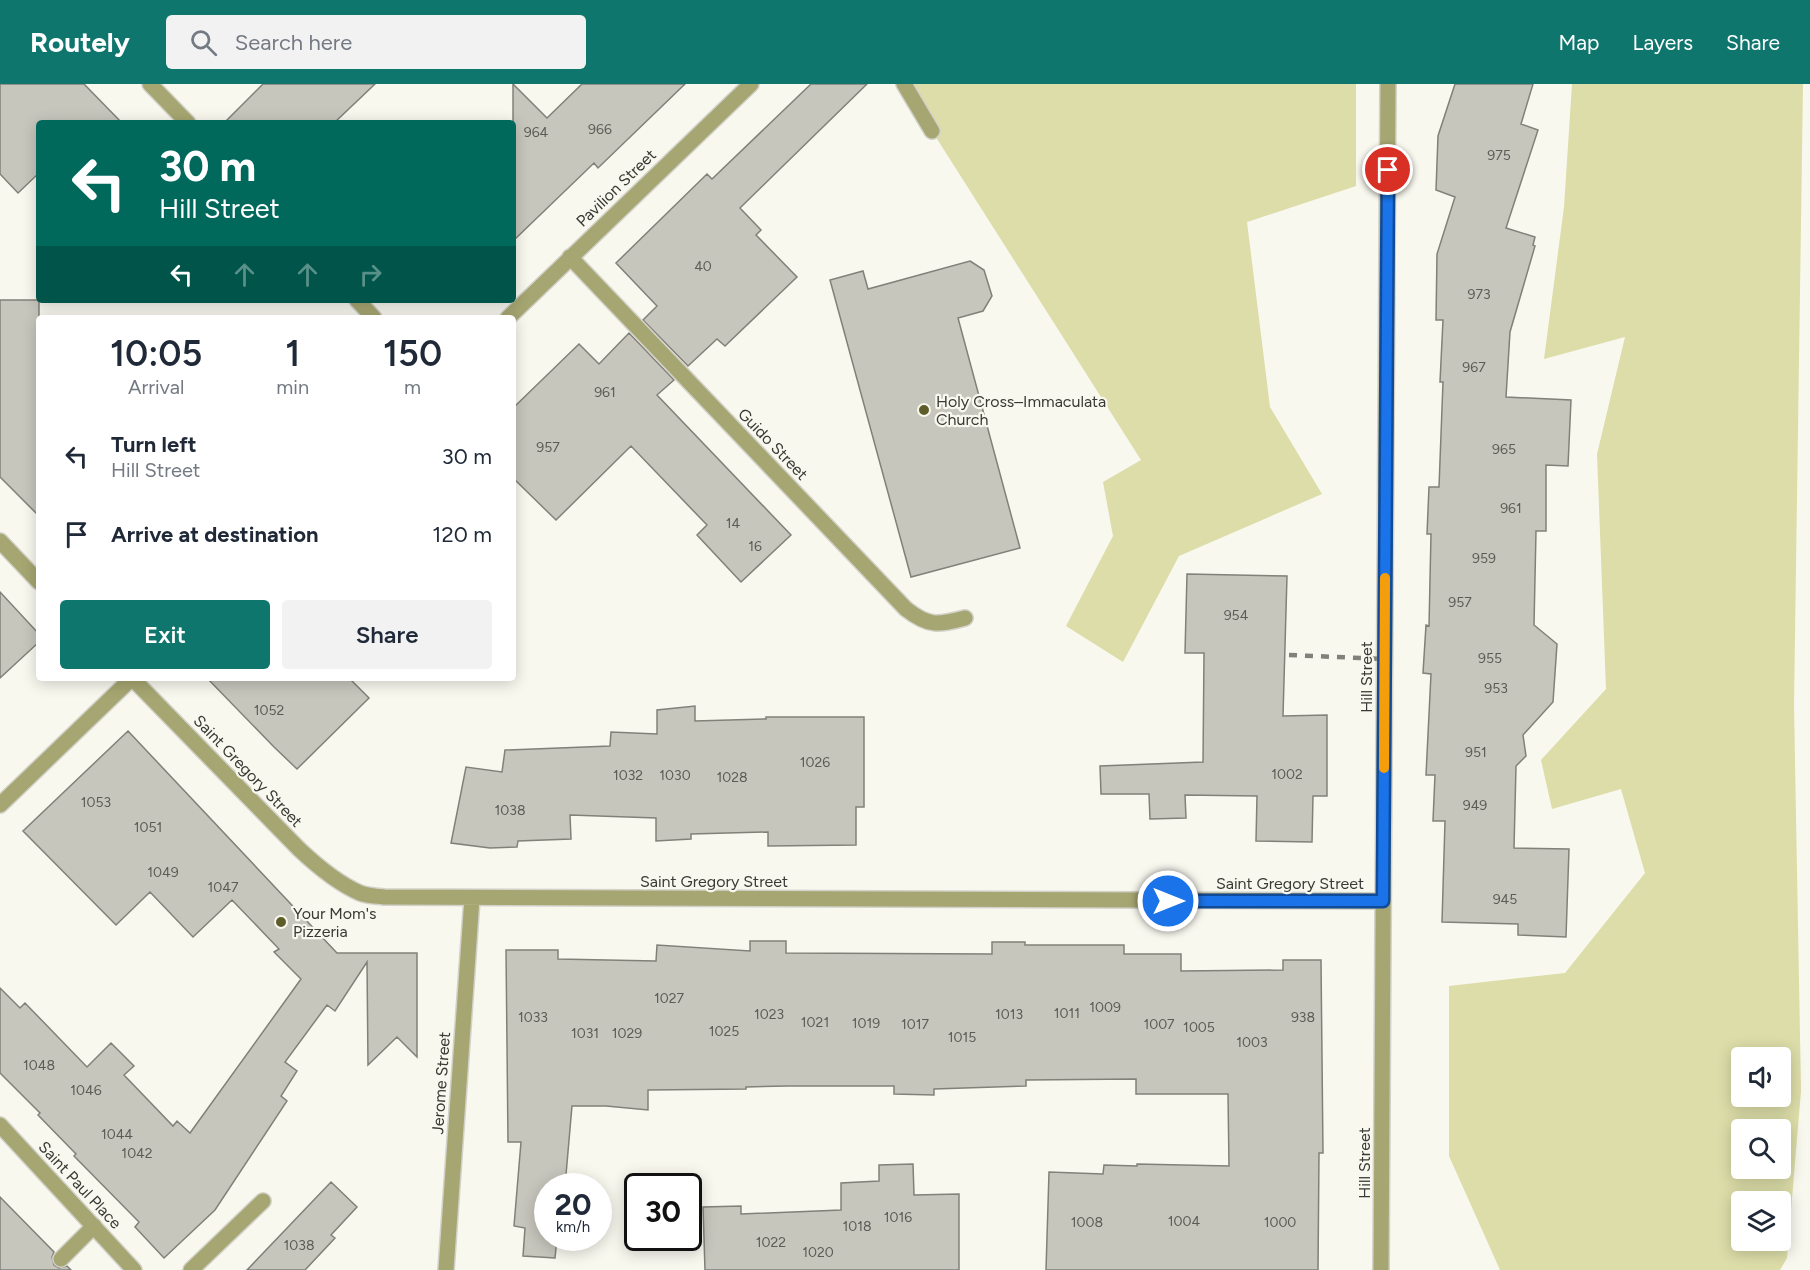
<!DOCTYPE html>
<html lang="en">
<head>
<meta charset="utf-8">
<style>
	body { margin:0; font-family:Figtree,sans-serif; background:#f2f2f3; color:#1f2937; height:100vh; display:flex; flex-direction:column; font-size:22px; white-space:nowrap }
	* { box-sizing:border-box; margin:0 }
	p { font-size:20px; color:#747a83 }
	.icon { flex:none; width:33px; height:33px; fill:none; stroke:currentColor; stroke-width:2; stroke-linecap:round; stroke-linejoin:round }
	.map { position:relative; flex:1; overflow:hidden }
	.details { position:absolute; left:36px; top:231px; width:480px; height:366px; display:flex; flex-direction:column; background:#fff; border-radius:6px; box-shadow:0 3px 15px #0003 }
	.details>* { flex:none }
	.top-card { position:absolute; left:36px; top:36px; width:480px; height:183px; border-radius:6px; box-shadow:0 3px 15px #0003; background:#00695c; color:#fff; overflow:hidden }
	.controls { position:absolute; left:1731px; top:963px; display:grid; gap:12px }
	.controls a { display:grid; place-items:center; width:60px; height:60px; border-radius:6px; background:#fff; box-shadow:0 3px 15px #0003; font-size:30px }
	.speed { position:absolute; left:534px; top:1089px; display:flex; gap:12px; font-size:30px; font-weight:700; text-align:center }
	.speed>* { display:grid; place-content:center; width:78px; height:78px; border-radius:50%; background:#fff; box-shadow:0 3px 15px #0003; line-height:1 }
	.speed small { font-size:15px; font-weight:400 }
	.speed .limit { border:3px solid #111; border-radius:9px; background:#fff; color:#111 }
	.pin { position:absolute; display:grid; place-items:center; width:51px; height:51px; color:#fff; margin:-26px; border:3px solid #fff; border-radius:50%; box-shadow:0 2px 6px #0007 }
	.me { position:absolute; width:66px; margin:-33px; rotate:90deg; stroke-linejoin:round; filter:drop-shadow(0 0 4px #0008) }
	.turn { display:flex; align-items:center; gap:21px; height:126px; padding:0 24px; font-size:27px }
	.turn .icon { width:78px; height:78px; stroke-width:2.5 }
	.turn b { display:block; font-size:42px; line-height:51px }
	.lanes { display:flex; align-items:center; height:57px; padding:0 24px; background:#0003; justify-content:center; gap:30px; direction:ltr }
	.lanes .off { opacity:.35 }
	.eta { display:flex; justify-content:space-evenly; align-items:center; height:102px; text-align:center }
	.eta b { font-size:36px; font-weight:600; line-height:42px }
	.cta { display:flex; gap:12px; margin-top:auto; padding:12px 24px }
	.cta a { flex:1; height:69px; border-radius:6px; background:#0f766e; color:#fff; font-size:24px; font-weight:600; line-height:69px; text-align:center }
	.cta a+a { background:#f2f2f3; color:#1f2937 }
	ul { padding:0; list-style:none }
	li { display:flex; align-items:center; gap:18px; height:78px; padding:0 24px }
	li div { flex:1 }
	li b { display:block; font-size:22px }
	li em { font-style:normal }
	header { display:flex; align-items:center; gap:36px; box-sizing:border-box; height:84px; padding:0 30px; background:#0f766e; color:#fff }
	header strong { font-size:28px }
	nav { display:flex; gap:33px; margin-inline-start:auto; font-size:21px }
	.search { width:420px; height:54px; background:#f2f2f3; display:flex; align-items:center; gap:15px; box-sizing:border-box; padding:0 21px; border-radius:6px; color:#747a83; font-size:22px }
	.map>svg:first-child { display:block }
</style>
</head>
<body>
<header>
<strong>Routely</strong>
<div class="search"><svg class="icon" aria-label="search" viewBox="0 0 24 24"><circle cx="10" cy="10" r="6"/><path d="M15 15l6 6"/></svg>Search here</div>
<nav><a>Map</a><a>Layers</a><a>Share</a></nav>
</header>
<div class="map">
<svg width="1810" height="1186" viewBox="0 0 1810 1186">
	<rect width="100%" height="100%" fill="#f8f8ef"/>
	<path fill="#dcdda8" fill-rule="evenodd" d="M 904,0 L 1356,0 L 1356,102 L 1247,138 L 1270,323 L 1322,410 L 1179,472 L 1123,578 L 1066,542 L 1113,452 L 1103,398 L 1141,376 L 932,47 Z
		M 1572,0 L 1803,0 L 1794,621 L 1801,1007 L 1787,1174 L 1780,1186 L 1500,1186 L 1449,1072 L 1449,902 L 1565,889 L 1645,789 L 1621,705 L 1552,725 L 1541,676 L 1606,605 L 1597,370 L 1625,253 L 1544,275 L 1564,123 ZM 1742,974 L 1780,974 L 1780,1012 L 1742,1012 ZM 1742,1046 L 1780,1046 L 1780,1084 L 1742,1084 ZM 1742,1118 L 1780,1118 L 1780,1156 L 1742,1156 Z"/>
	<path fill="#c6c6bd" stroke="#818179" stroke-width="1.5" d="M 0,0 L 84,0 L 122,39 L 39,39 L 39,89 L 18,109 L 0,90 Z
		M 263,0 L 375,0 L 334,39 L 224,39 Z
		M 513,0 L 547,34 L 582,0 L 685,0 L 598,84 L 594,79 L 513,157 Z
		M 811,0 L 867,0 L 740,124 L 761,146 L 756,151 L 797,193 L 725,262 L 717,255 L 688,282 L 643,236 L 657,222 L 616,179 L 707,90 L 712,95 Z
		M 1455,0 L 1533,0 L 1521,40 L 1538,46 L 1506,144 L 1535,153 L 1533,161 L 1535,162 L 1510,248 L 1506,313 L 1571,316 L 1568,382 L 1546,381 L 1546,447 L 1536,447 L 1534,541 L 1557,560 L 1553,618 L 1523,651 L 1526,672 L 1516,682 L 1514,764 L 1569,765 L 1566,853 L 1518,851 L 1518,840 L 1442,838 L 1445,737 L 1433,737 L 1435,691 L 1426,691 L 1431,590 L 1423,589 L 1426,541 L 1429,542 L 1431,450 L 1427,450 L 1429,403 L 1439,403 L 1443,298 L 1440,298 L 1443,236 L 1436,236 L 1437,170 L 1455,113 L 1436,106 L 1438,52 Z
		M 970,177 L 984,186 L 992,212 L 983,227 L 958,234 L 1020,464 L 911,493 L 830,196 L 863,187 L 868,205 Z
		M 0,216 L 39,216 L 39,432 L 0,393 Z
		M 629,249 L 674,296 L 657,311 L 791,451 L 741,498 L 697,451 L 707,441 L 631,362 L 556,436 L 513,394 L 513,324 L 579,260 L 599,280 Z
		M 1187,490 L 1287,492 L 1283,632 L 1327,631 L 1327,712 L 1313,712 L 1312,758 L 1256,757 L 1257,712 L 1185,711 L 1186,734 L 1150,735 L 1149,710 L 1101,710 L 1100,682 L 1203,678 L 1204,569 L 1185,569 Z
		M 0,508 L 39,550 L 39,558 L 0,594 Z
		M 207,594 L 349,594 L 369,614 L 297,685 L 274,663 Z
		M 695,622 L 695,637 L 766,635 L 766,633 L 864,633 L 864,723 L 856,723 L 856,761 L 768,762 L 768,748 L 691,750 L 691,755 L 656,757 L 656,734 L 570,731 L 571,755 L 518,757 L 517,763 L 490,764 L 451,759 L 466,683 L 502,688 L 505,666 L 610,662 L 611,648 L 657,650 L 657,626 Z
		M 128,647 L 337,869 L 417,869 L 417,973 L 397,953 L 368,981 L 367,878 L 335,927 L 327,921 L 285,978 L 297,987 L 281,1012 L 287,1017 L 215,1126 L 164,1174 L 135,1143 L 139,1138 L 74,1072 L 76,1070 L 38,1031 L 40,1029 L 0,989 L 0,904 L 20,924 L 25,919 L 87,983 L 111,959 L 134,982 L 124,991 L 173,1042 L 177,1037 L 190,1049 L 301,895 L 274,868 L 279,865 L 232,816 L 193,853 L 150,808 L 116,841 L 23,747 Z
		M 750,857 L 786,857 L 786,869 L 992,870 L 992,858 L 1025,858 L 1025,861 L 1124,861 L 1124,870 L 1181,870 L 1181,887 L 1283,886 L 1283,876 L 1321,876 L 1323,1069 L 1319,1069 L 1318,1186 L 1046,1186 L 1049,1088 L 1103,1090 L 1104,1081 L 1137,1082 L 1137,1080 L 1229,1082 L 1228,1010 L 1136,1010 L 1136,995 L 1026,996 L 1026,1002 L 934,1005 L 934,1011 L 894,1010 L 894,1002 L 788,1002 L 746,1003 L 746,1005 L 648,1006 L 648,1026 L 606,1022 L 572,1022 L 565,1102 L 548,1102 L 548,1154 L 557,1154 L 555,1174 L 523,1172 L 525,1144 L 514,1142 L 521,1058 L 508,1058 L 506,866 L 558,866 L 558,875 L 656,877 L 657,861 L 750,867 Z
		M 913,1080 L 914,1111 L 959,1110 L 959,1186 L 705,1186 L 703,1123 L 741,1122 L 741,1130 L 841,1126 L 841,1099 L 879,1097 L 879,1081 Z
		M 331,1098 L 357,1123 L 331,1151 L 335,1154 L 305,1186 L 247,1186 Z
		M 0,1113 L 54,1168 L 52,1173 L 54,1181 L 59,1184 L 67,1182 L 71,1186 L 0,1186 Z"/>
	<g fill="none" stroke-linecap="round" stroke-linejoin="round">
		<g stroke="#d2d2ca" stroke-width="18">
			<path id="lane" d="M 904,0 L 932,47
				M 61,1175 L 94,1142
				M 191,1186 L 263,1117"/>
		</g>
		<g stroke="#d2d2ca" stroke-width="18">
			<path id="street" d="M 150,0 L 188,39
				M 570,173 L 906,525 C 929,543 938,541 965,534
				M 357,216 L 374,234
				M 508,234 L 751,0
				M 0,457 L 39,498
				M 132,594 L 299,765 C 317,782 337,799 360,809 C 367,812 376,812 384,813 L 1383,817
				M 0,721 L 132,594
				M 0,1041 L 134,1186
				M 446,1186 L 472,814
				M 1381,1186 L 1388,0"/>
		</g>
		<use href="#lane" stroke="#a6a672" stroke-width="15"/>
		<use href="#street" stroke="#a6a672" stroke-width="15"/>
		<path stroke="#81817b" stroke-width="4.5" stroke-dasharray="8 8" stroke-linecap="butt" d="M 1289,571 L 1385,575"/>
	</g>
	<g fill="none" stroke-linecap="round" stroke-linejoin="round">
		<g stroke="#114b97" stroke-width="15">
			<path id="route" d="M 1168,817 L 1383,817 L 1388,86"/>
		</g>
		<use href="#route" stroke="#1a73e8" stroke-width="10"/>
		<path stroke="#f59e0b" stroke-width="10" d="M 1384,684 L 1385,494"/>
	</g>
	<g fill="#5e5d2a" stroke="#f8f8ef" stroke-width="2">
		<circle cx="924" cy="326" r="6"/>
		<circle cx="281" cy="838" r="6"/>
	</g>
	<g text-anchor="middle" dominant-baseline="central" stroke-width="4.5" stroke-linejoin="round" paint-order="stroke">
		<g font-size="14" fill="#5c5c57">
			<text x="600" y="45">966</text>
			<text x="536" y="48">964</text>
			<text x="1499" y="71">975</text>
			<text x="703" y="182">40</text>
			<text x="1479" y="210">973</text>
			<text x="1474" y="283">967</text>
			<text x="605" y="308">961</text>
			<text x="548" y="363">957</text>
			<text x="1504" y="365">965</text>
			<text x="1511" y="424">961</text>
			<text x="733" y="439">14</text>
			<text x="755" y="462">16</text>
			<text x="1484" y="474">959</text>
			<text x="1460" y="518">957</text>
			<text x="1236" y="531">954</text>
			<text x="1490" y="574">955</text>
			<text x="1496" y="604">953</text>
			<text x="269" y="626">1052</text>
			<text x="1476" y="668">951</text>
			<text x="815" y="678">1026</text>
			<text x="1287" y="690">1002</text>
			<text x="628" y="691">1032</text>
			<text x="675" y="691">1030</text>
			<text x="732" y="693">1028</text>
			<text x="96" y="718">1053</text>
			<text x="1475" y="721">949</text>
			<text x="510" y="726">1038</text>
			<text x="148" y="743">1051</text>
			<text x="163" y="788">1049</text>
			<text x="223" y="803">1047</text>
			<text x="1505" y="815">945</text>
			<text x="669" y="914">1027</text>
			<text x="1105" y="923">1009</text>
			<text x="1067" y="929">1011</text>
			<text x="769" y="930">1023</text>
			<text x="1009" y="930">1013</text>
			<text x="533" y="933">1033</text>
			<text x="1303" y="933">938</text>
			<text x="815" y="938">1021</text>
			<text x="866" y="939">1019</text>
			<text x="915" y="940">1017</text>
			<text x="1159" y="940">1007</text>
			<text x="1199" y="943">1005</text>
			<text x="724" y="947">1025</text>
			<text x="585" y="949">1031</text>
			<text x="627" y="949">1029</text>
			<text x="962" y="953">1015</text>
			<text x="1252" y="958">1003</text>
			<text x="39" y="981">1048</text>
			<text x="86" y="1006">1046</text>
			<text x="117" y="1050">1044</text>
			<text x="137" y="1069">1042</text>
			<text x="898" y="1133">1016</text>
			<text x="1184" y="1137">1004</text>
			<text x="1087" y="1138">1008</text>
			<text x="1280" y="1138">1000</text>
			<text x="857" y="1142">1018</text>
			<text x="771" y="1158">1022</text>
			<text x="299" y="1161">1038</text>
			<text x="818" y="1168">1020</text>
		</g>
		<g font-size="16" fill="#393935" stroke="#f8f8ef">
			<text transform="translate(616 104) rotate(-44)">Pavilion Street</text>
			<text transform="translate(773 360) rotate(46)">Guido Street</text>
			<text transform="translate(1366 593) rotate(-90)">Hill Street</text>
			<text transform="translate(248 687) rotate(46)">Saint Gregory Street</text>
			<text x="714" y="797">Saint Gregory Street</text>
			<text x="1290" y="799">Saint Gregory Street</text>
			<text transform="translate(441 999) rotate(-86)">Jerome Street</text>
			<text transform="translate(1364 1079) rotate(-90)">Hill Street</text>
			<text transform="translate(80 1101) rotate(47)">Saint Paul Place</text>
		</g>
		<g font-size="16" fill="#393935" stroke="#f8f8ef" text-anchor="start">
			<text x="936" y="317">Holy Cross–Immaculata<tspan x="936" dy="18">Church</tspan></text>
			<text x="293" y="829">Your Mom's<tspan x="293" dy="18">Pizzeria</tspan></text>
		</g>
	</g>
</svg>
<div class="controls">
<a><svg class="icon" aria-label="sound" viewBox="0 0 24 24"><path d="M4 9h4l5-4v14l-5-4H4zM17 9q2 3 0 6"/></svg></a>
<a><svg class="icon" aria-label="search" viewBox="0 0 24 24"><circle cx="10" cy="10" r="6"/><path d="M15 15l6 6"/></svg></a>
<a><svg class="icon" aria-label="layers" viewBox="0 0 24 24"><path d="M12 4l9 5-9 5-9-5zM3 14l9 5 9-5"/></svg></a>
</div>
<div class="speed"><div>20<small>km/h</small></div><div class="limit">30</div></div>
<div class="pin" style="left:1388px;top:86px;background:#d93025"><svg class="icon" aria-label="arrive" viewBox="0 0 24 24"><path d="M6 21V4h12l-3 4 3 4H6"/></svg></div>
<svg class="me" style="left:1168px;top:817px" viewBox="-20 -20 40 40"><circle r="17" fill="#1a73e8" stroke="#fff" stroke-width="3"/><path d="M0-11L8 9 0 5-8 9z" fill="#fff"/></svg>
<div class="top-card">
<div class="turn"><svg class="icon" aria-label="left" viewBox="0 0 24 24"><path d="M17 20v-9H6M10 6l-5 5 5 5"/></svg><div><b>30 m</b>Hill Street</div></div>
<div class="lanes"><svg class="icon" aria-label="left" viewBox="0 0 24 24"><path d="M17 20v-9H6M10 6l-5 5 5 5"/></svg><svg class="icon off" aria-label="ahead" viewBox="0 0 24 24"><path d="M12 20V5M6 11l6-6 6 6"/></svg><svg class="icon off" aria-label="ahead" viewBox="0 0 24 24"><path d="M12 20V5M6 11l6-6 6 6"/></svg><svg class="icon off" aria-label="right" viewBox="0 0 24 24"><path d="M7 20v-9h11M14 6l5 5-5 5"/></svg></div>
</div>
<section class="details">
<div class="eta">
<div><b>10:05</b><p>Arrival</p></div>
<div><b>1</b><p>min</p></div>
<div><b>150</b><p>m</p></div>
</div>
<ul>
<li><svg class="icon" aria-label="left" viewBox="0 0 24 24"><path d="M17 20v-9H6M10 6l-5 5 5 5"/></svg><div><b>Turn left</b><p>Hill Street</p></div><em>30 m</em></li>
<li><svg class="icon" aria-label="arrive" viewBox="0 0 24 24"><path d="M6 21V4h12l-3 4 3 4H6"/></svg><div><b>Arrive at destination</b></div><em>120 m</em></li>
</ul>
<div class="cta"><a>Exit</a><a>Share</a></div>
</section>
</div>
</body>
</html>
